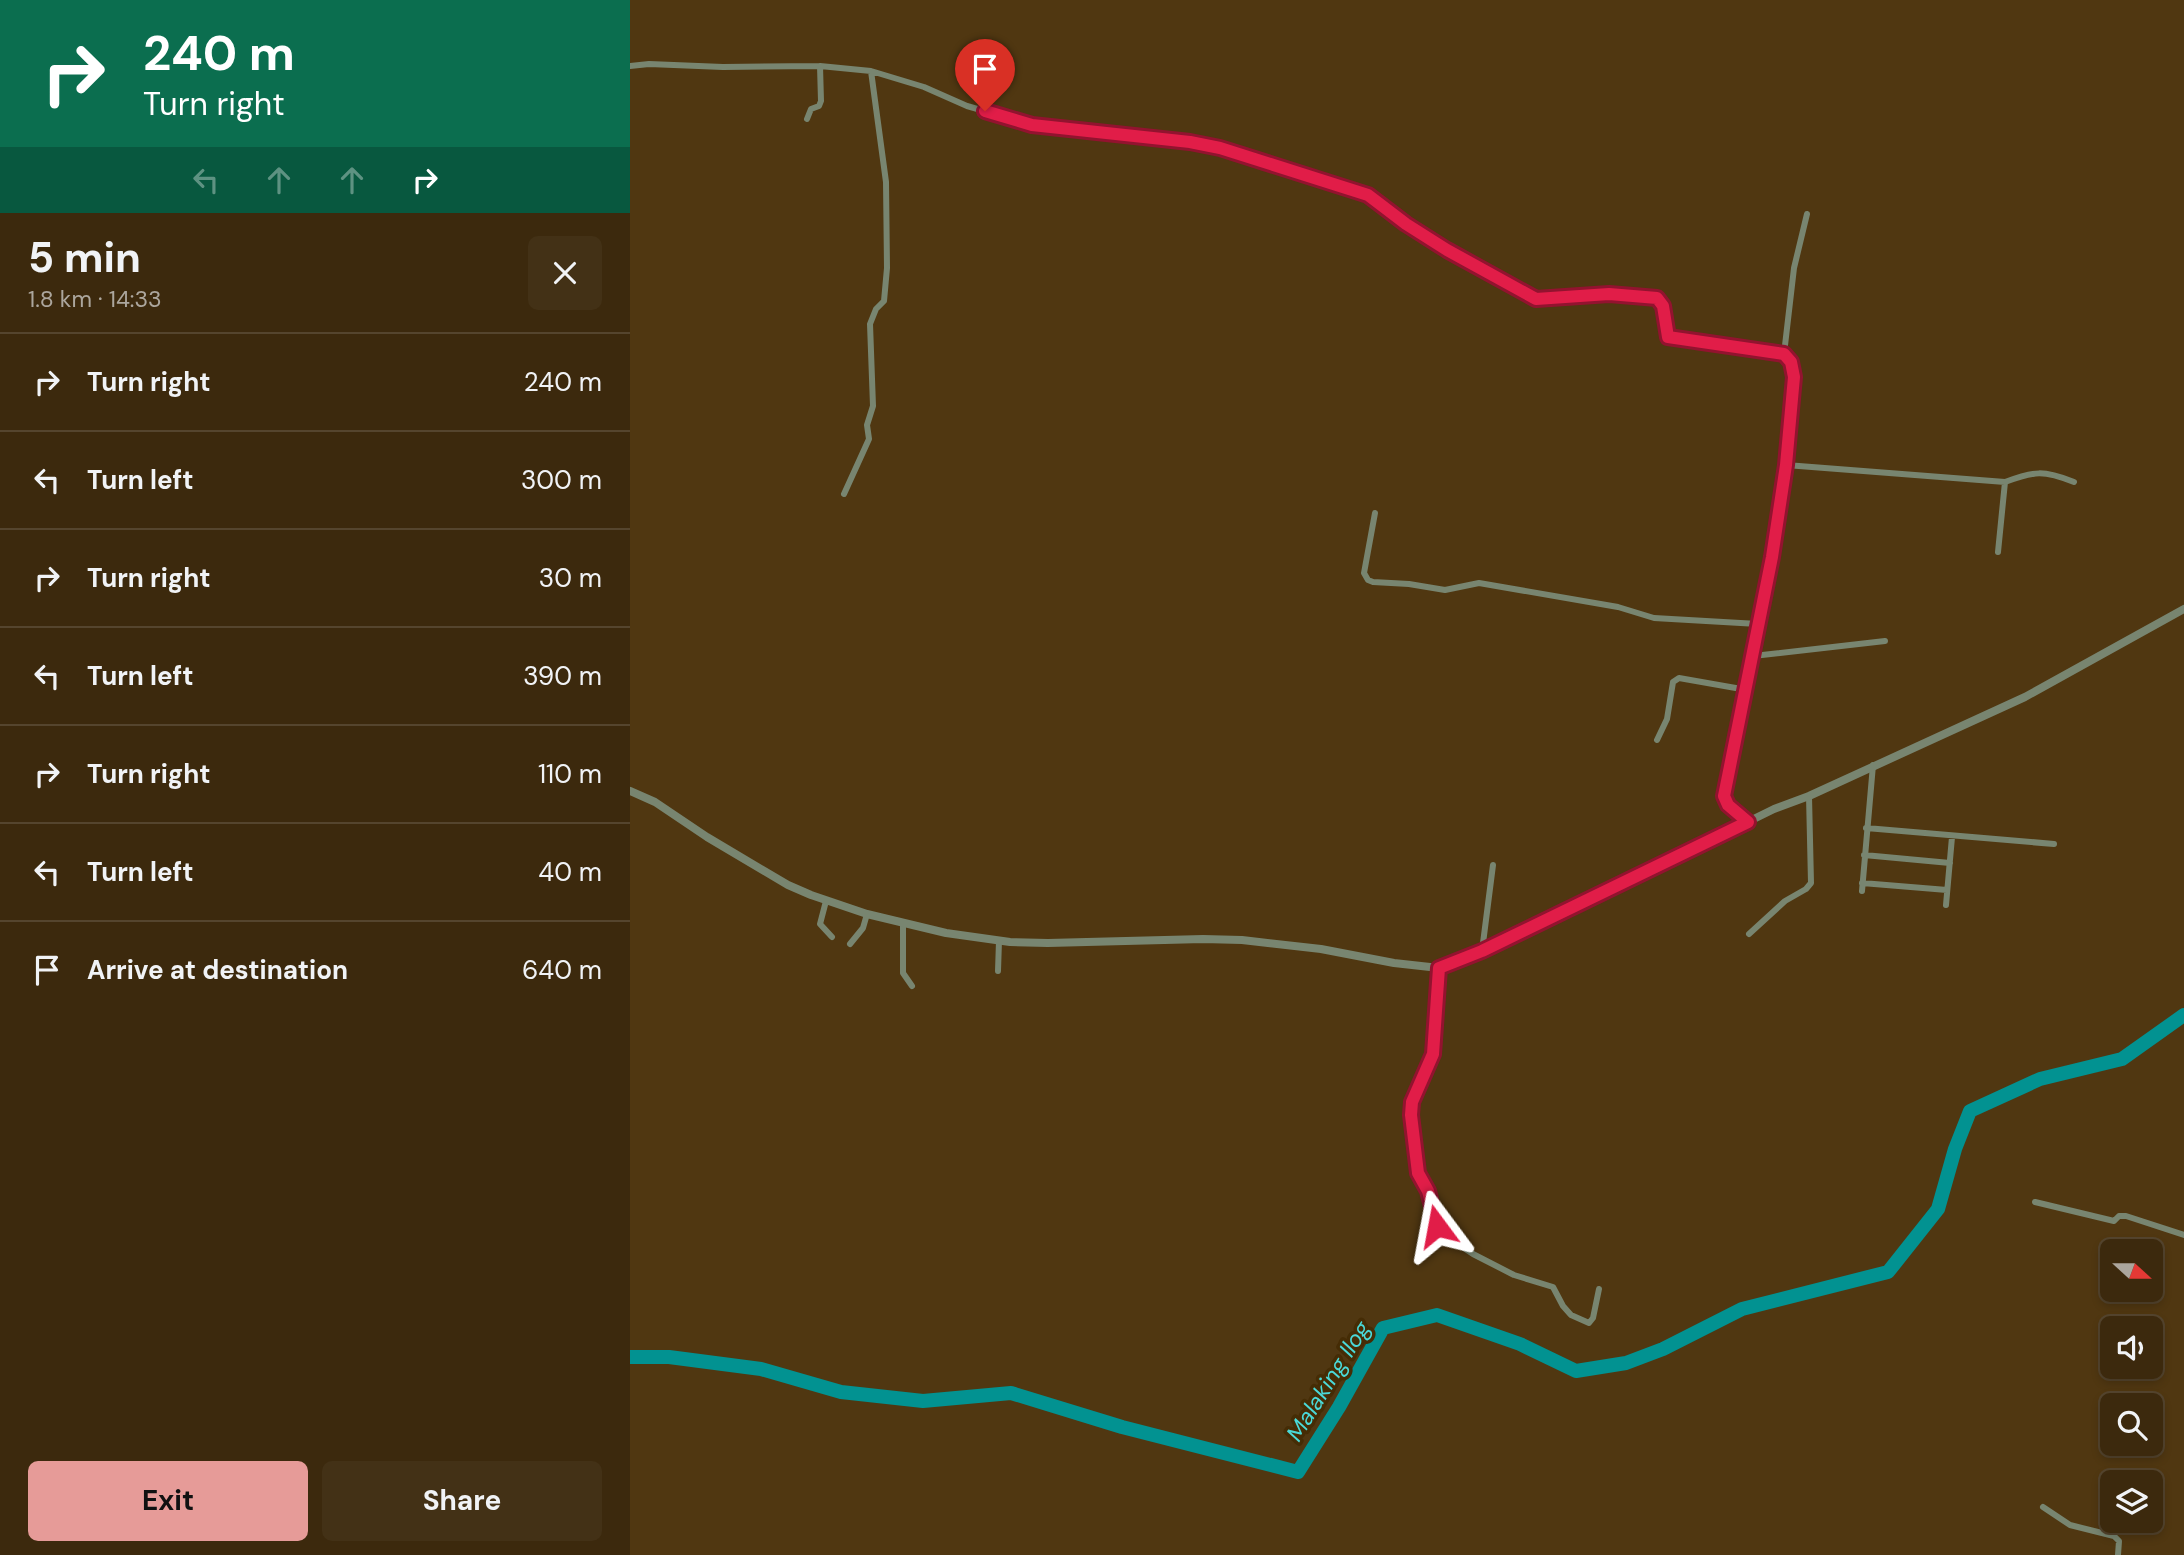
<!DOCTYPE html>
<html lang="en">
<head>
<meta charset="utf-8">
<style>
	body { margin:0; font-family:"DM Sans",sans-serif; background:#433116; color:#f1f3f6; height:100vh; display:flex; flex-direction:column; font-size:26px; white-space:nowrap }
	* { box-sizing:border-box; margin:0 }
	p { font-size:23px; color:#aca69d }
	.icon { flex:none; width:38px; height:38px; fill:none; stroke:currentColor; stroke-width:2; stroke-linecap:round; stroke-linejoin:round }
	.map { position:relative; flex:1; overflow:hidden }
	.panel { display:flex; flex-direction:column; background:#3c290d; width:630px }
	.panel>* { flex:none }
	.hud { background:#0b6e4f; color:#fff; overflow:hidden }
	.needle { width:46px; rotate:111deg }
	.fabs { position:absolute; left:1470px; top:1239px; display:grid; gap:14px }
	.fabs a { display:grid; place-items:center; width:63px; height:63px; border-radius:10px; background:#3c290d; box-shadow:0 4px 10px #0003,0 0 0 2px #55452e; font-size:35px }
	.pin { position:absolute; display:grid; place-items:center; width:60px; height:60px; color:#fff; margin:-72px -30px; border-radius:50% 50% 50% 0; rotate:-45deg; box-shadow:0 0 7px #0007 }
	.pin .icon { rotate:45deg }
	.me { position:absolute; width:77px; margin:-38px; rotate:347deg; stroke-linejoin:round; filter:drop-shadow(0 0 5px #0008) }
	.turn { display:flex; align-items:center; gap:24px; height:147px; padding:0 28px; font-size:32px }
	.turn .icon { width:91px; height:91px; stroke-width:2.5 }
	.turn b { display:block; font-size:49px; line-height:60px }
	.lanes { display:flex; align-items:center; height:66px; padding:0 28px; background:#0003; justify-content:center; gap:35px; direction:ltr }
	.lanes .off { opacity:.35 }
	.round { display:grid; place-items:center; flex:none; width:74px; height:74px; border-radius:10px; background:#433116 }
	.summary { display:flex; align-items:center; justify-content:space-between; height:119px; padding:0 28px }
	h1 { font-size:42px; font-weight:700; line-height:52px }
	.action { display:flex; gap:14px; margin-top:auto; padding:14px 28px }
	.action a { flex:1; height:80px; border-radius:10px; background:#e69b98; color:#111; font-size:28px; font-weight:700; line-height:80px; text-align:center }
	.action a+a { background:#433116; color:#f1f3f6 }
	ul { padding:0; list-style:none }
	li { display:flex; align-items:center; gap:21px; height:98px; padding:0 28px; border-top:2px solid #55452e }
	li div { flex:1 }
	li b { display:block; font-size:26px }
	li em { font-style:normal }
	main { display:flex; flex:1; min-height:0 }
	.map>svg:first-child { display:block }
</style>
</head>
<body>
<main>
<section class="panel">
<div class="hud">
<div class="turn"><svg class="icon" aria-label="right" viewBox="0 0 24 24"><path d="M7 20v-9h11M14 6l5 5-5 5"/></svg><div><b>240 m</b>Turn right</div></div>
<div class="lanes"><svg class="icon off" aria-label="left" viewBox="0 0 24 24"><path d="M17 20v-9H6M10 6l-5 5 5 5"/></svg><svg class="icon off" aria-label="ahead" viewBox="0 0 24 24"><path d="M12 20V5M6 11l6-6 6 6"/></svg><svg class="icon off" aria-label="ahead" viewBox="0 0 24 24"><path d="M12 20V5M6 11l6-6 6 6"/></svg><svg class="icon" aria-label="right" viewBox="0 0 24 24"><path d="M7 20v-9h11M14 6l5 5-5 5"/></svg></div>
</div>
<div class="summary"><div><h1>5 min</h1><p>1.8 km · 14:33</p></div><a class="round"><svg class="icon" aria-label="close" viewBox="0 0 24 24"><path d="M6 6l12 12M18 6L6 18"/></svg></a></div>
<ul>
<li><svg class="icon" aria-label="right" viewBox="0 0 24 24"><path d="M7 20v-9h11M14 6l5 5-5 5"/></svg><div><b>Turn right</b></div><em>240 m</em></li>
<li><svg class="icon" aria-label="left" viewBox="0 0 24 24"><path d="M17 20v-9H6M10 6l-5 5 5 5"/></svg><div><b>Turn left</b></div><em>300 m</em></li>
<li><svg class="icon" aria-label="right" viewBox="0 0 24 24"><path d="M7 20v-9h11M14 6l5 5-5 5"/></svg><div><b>Turn right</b></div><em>30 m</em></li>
<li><svg class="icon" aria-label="left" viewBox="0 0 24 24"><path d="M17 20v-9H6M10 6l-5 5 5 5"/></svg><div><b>Turn left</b></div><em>390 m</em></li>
<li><svg class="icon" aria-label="right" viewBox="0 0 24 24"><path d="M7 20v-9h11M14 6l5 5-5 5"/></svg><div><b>Turn right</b></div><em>110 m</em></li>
<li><svg class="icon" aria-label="left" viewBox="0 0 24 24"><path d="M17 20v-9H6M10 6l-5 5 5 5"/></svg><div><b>Turn left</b></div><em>40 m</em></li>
<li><svg class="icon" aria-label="arrive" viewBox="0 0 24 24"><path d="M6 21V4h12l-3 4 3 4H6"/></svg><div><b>Arrive at destination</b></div><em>640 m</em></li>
</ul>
<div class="action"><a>Exit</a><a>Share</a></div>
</section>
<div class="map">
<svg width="1554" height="1555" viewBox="0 0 1554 1555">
	<rect width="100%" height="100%" fill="#503711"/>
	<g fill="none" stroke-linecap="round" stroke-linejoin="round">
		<path stroke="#029291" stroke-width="14" d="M 0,1357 L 39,1357 L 131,1369 L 211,1392 L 293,1401 L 381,1393 L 492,1427 L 668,1472 L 709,1407 L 753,1328 L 807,1315 L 890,1344 L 946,1371 L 996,1363 L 1033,1349 L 1112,1309 L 1258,1272 L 1308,1209 L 1325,1149 L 1340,1111 L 1410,1079 L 1492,1059 L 1554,1015"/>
		<path stroke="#788570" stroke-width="6" d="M 0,66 L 19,64 L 93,67 L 190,66 L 241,71 L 294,87 L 337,106 L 403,125 L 560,142 L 590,148 L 738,195 L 776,224 L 817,250 L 906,299 L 979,294 L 1027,298 L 1033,306 L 1038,337 L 1154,354 L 1159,357 C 1170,376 1162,405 1160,426 C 1148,550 1119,673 1094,796 L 1098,805 L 1118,822
			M 177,119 L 181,109 L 189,106 L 191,101 L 190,66
			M 1154,354 L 1164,268 L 1177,214
			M 1156,465 L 1375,482 C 1405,471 1413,470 1444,482
			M 214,494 L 239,439 L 237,425 L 243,406 L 240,324 L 246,309 L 254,301 L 257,268 L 256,182 L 241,71
			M 745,513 L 734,573 L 738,580 L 743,582 L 779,584 L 815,590 L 849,583 L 988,607 L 1024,618 L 1128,624
			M 1368,552 L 1375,482
			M 1123,656 L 1255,641
			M 1027,740 L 1037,719 L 1043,682 L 1049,678 L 1117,690
			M 1236,828 L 1424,844
			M 1234,855 L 1320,863
			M 1232,883 L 1317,890
			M 1232,891 L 1243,765
			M 196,901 L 190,924 L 202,937
			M 1316,905 L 1322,837
			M 273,923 L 273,973 L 282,986
			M 1119,934 L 1155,901 L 1176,889 L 1181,883 L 1179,796
			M 220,944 L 233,928 L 237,914
			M 852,951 L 863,865
			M 809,968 L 803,1054 L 782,1102 L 781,1114 L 788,1173 L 798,1190 L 807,1226 L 817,1237 L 843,1254 L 884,1275 L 923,1287 L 933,1306 L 941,1315 L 959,1323 L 963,1318 L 969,1289
			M 368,971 L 369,941
			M 1405,1202 L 1484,1221 L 1489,1216 L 1496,1216 L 1554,1235
			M 1413,1507 L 1440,1525 L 1484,1536 L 1489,1541 L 1488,1555"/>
		<path stroke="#788570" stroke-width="8" d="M 0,791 L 25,802 L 77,837 L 158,885 L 181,895 L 237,914 L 316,933 L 380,942 L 418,943 L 573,939 L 612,940 L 691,949 L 764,963 L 809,968 L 852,951 L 905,923 L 1016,872 L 1144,809 L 1179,796 L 1395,697 L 1554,609"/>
	</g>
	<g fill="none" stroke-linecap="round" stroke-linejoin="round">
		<g stroke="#92132f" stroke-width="18">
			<path id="route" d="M 355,111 L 402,125 L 560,142 L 590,148 L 738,195 L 776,224 L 817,250 L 906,299 L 979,294 L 1027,298 L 1033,306 L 1038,337 L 1154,354 L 1161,362 L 1164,377 L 1156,465 L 1142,557 L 1094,796 L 1098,805 L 1118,822 L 852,951 L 809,968 L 803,1054 L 782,1102 L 781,1115 L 788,1173 L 798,1191 L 807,1226"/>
		</g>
		<use href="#route" stroke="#e11d48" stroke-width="12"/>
	</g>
	<g text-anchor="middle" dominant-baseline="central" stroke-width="7" stroke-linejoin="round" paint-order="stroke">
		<g font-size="23" font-style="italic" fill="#4ad9d8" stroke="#452c05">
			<text transform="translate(698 1381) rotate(-58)">Malaking Ilog</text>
		</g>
	</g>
</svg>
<div class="fabs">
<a><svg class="needle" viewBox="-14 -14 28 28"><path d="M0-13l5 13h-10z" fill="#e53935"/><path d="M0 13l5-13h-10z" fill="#aca69d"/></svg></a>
<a><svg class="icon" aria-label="sound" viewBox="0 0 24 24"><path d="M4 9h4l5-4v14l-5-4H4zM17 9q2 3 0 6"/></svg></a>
<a><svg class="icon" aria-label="search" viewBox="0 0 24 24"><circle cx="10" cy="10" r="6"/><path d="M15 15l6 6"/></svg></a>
<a><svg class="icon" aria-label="layers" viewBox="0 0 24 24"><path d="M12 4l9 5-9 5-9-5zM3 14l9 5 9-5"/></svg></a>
</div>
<div class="pin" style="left:355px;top:111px;background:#d93025"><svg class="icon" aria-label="arrive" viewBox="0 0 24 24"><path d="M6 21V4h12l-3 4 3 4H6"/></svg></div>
<svg class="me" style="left:807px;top:1226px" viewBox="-20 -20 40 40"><path d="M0-17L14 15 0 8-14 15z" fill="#e11d48" stroke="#fff" stroke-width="4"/></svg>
</div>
</main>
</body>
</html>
